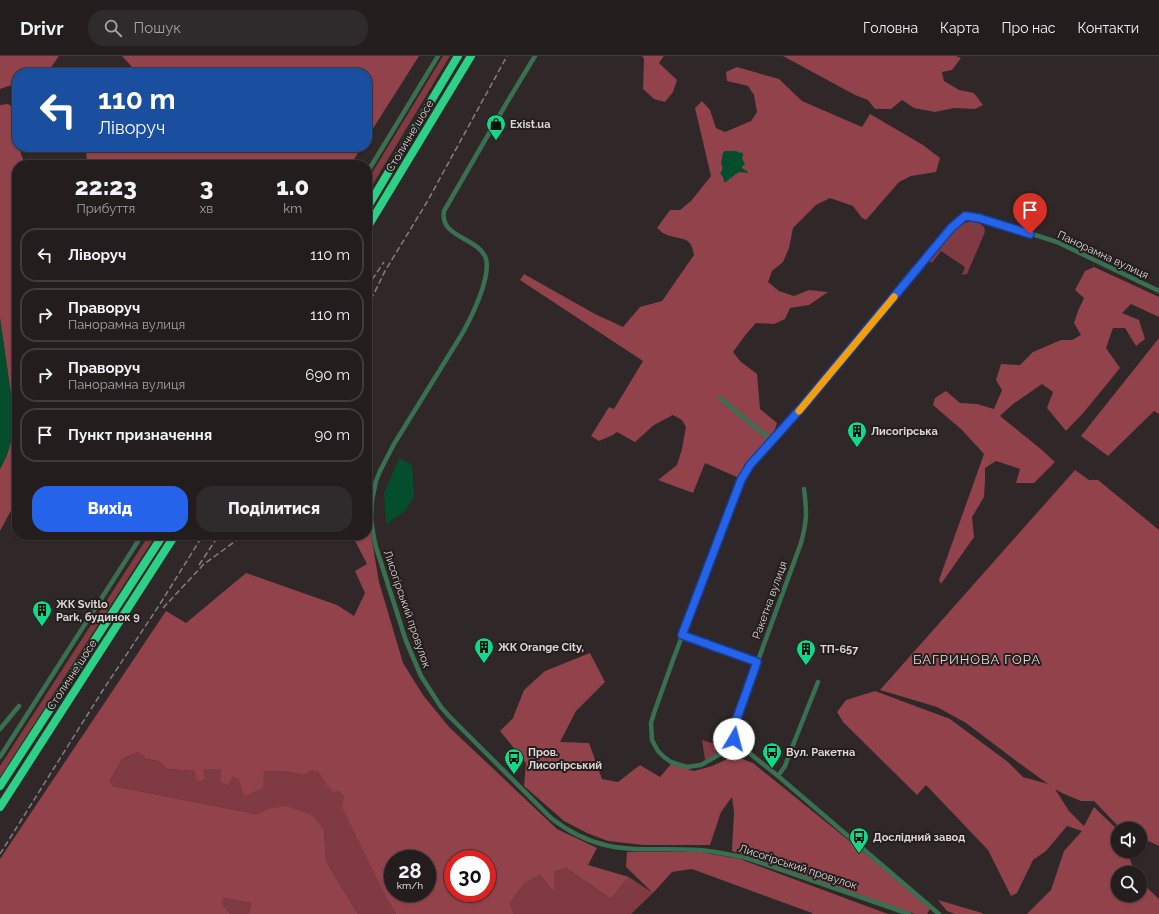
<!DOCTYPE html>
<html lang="uk">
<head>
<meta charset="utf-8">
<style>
	body { margin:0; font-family:Raleway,sans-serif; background:#2f2a2b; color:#f1f3f6; height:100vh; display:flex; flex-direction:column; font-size:15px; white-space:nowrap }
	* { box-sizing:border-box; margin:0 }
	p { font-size:13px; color:#a3a2a4 }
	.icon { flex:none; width:22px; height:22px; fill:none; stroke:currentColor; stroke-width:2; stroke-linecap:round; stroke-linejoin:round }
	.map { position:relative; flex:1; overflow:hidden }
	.panel { position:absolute; left:12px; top:104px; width:360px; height:380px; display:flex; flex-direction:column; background:#231d1e; border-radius:16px; box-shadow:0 1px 3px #0004,0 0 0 1px #403b3c }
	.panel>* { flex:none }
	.top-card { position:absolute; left:12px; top:12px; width:360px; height:84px; border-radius:16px; box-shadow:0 1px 3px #0004,0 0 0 1px #403b3c; background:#1a4fa0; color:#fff; overflow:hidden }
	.fabs { position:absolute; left:1111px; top:766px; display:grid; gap:8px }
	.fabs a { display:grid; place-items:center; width:36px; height:36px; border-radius:50%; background:#231d1e; box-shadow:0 1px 3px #0004,0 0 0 1px #403b3c; font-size:20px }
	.speed { position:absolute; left:384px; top:794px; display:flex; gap:8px; font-size:20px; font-weight:700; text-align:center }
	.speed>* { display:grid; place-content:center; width:52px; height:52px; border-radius:50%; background:#231d1e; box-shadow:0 1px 3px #0004,0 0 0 1px #403b3c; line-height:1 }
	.speed small { font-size:10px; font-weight:400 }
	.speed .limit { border:6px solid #d22; background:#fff; color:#111 }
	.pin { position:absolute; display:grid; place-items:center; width:34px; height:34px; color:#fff; margin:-41px -17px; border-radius:50% 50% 50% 0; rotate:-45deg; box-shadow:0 0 4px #0007 }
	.pin .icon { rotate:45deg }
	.me { position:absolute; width:44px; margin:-22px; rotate:8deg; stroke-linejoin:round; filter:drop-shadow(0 0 3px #0008) }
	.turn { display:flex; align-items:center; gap:14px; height:84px; padding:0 20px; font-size:18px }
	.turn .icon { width:52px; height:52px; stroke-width:2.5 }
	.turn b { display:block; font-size:28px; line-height:34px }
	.eta { display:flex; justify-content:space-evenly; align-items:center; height:68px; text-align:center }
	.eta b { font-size:24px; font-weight:800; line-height:28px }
	.button { display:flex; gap:8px; margin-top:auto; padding:8px 20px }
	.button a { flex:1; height:46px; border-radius:16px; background:#2563eb; color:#fff; font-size:16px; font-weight:800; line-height:46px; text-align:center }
	.button a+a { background:#2f2a2b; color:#f1f3f6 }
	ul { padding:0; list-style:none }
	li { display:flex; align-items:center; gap:12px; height:54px; margin:0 8px 6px; padding:0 12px; border:2px solid #403b3c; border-radius:16px }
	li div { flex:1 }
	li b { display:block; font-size:15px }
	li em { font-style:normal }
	header { display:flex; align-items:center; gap:24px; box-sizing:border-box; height:56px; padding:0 20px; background:#231d1e; border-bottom:1px solid #403b3c }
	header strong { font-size:19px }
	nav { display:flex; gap:22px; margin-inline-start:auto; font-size:14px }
	.search { width:280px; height:36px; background:#2f2a2b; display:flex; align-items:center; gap:10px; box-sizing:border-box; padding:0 14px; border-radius:16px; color:#a3a2a4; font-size:15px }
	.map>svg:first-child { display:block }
</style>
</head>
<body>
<header>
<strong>Drivr</strong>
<div class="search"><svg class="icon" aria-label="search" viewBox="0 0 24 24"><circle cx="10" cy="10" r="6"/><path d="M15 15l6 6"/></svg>Пошук</div>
<nav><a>Головна</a><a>Карта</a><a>Про нас</a><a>Контакти</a></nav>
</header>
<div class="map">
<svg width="1159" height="858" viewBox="0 0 1159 858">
	<rect width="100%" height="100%" fill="#2f2728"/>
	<path fill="#803a41" d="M 443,0 L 450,0 L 367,138 L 367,125 Z
		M 969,166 C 975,166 979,166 984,171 L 985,176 L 967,218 L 962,219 L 965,211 L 941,195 L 932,207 L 929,205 C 936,196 950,174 960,169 C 963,167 966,167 969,166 Z
		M 149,479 L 156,479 L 0,721 L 0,710 Z
		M 702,684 L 715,688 L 717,698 L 705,704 Z
		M 138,696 L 146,703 L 158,705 L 167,713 L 195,715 L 203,713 L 222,713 L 232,721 L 239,724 L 263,715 L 282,715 L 304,719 L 311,713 L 318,716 L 332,735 L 339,735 L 344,741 L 388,845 L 396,858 L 358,858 L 326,805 L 324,773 L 267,753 L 256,758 L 113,730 L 110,725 L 122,703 Z
		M 566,812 L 611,843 L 629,821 L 653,837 L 631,858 L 514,858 L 510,847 L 525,827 L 540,819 L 554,836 L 554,816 Z
		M 224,842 L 251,847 L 249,858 L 230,858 L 220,847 Z"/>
	<path fill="#91424a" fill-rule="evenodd" d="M 0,0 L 59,0 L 47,17 L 17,17 L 17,27 L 0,33 Z
		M 122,0 L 419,0 L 367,82 L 367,17 L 133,17 L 132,11 Z
		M 642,0 L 664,0 L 659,7 L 677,24 L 673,36 L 665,46 L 654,43 L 643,33 L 644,3 Z
		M 783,0 L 956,0 L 961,2 L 952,14 L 942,16 L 944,25 L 959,34 L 974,37 L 983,49 L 975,53 L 954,52 L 935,56 L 914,52 L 902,44 L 891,53 L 875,53 L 868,44 L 855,39 Z
		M 737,11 L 779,23 L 802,45 L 862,71 L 870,58 L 923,89 L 940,102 L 936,116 L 911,120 L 899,126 L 866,164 L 862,162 L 853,150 L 830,142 L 816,149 L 793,172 L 789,192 L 783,206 L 772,215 L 768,226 L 779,235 L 794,240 L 809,234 L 828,236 L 809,249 L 790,252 L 785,263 L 774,268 L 756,267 L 747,277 L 733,296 L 740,305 L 757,318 L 760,353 L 777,367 C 774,382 749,409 739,422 L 705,407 L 693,437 L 658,424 L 677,409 L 682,393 L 686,371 L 682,364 L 673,359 L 654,369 L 635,386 L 617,376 L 613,379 L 599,385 L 591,380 L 609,351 L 614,353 L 643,305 L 520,224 L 524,218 L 595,258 L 623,271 L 640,251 L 662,245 L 694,199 C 691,178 680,185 665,178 C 662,177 660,174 657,172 L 670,154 L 680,154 L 691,145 L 711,120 L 695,52 L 702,45 L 710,54 L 716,72 L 725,76 L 751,65 L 757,56 L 754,39 L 748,30 L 727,25 L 726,16 Z
		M 8,48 C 20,55 17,79 17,91 L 20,91 L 21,98 L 25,109 L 17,109 L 17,443 L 0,475 L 0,413 L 7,399 L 11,339 L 0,262 L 0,49 Z
		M 86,91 L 362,91 L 350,109 L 87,109 Z
		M 1094,211 L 1159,241 L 1159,261 L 1131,248 L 1122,257 L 1139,264 L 1145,283 L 1136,290 L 1125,272 L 1113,272 L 1106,292 L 1120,312 L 1085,355 L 1066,375 L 1047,352 L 1053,336 L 1042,328 L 1013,348 L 1000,360 L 1042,394 L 1055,406 L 1034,427 L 1016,427 L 1020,413 L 996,405 L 985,412 L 985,425 L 984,441 L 972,461 L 974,481 L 941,528 L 939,524 L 984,398 L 962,374 L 933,349 L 935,342 L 946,335 L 960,347 L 977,348 L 994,353 L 1002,334 L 996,324 L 1001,308 L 1020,309 L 1033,296 L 1061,284 L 1072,284 L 1081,279 L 1074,267 L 1078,255 L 1084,242 L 1075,234 L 1085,215 Z
		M 1159,282 L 1159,358 L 1154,355 L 1108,400 L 1081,380 Z
		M 1075,414 L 1089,424 L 1098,424 L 1159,474 L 1159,790 L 1140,781 L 1140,773 L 1121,773 L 1094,745 L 1081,745 L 1062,737 L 1055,733 L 1069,755 L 1084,770 L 1094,751 L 1118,774 L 1118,795 L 1128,795 L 1134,817 L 1118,817 L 1118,839 L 1140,839 L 1140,825 L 1159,843 L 1159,858 L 1027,858 L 1051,834 L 1064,795 L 1082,775 L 1067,770 L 1046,795 L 1033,804 L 1017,837 L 1011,840 L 988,794 L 926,729 L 917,739 L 843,666 L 837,656 L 846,644 L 875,635 L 950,663 L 1008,706 L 1023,721 L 1048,728 L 1015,704 L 966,667 L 937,651 L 880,634 Z
		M 367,455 L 379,526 L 403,607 L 423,639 L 449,671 L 557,773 L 597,792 L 588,809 L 629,821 L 611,843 L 566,812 L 554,816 L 554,836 L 540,819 L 525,827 L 510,847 L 514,858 L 396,858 L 388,845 L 342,751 L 344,741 L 339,735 L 332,736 L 318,716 L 311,714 L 304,719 L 282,715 L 264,715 L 263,732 L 244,740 L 239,724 L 232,721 L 228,729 L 221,726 L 221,713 L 203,713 L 205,723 L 197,725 L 195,715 L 167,713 L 158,705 L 146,703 L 138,696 L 122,703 L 110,725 L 113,730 L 256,758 L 267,753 L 285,750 L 310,758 L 324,773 L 326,805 L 358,858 L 249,858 L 251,847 L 224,842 L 221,847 L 230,858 L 0,858 L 0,803 L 166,555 L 186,567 L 246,517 L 337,549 L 354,560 L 365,537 L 355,515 L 367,508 L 352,479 L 367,479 ZM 393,803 L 427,803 L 427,837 L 393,837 ZM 453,803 L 487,803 L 487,837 L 453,837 Z
		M 590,597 L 605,626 L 576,655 L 560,686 L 589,687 L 602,723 L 618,726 L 640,709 L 660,721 L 671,708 L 694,715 L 712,710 L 734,700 L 753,707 L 931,851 L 927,858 L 915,858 L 732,795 L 734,756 L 732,741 L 721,756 L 710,789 L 644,789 L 608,785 L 587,777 L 564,765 L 524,730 L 526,707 L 500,675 L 513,662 L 524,634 L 545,615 Z
		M 627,796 L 700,796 L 740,803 L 888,858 L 813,858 L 812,857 L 692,813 L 672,816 L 653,837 L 626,811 Z
		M 938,844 L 982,857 L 983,858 L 955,858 L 947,855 Z"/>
	<path fill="#044e2e" d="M 725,95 L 736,95 L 740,97 L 742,96 L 743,99 L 742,102 L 745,109 L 742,110 L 742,112 L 748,116 L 748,117 L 739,116 C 736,118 729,123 726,126 L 724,126 L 723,121 L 720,117 C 723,114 723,111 721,107 L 723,97 Z
		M 0,262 L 11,339 L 13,380 L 7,399 L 0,413 Z
		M 399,402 L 412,409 L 414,440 L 405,455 L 386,468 L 384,437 Z"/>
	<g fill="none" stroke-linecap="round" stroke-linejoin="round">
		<path stroke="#3a7052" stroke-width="4.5" d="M 535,0 L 506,48 L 444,155 C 439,182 479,181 486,203 C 491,222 471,262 462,278 L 394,388 L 380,415 L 376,425 L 372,444 L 371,463 L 374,482 L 376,491 L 406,585 L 421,620 L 441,651 L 449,660 L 551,762 C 602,802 640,791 699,794 C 715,795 731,799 747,802 L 909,858
			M 367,117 L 438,0
			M 720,342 L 772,385
			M 682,579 L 757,606
			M 0,673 L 19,650
			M728 690a7 7 0 1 1 14 0a7 7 0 1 1-14 0Z
			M 734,683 L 737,662 L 801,487 C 807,465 807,456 804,433
			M 743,692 L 778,720 L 939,858
			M 729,693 L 701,709 L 687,711 L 671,706 L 664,701 L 658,695 L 652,684 L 651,667 L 654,657 L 673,604 L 741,425 L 750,409 L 803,350 L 951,172 L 965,160 L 979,162 L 991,165 L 1057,186 L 1159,235
			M 0,701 L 142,479
			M 778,720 L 785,710 L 789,699 L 818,626"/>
		<path stroke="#2dd087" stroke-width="8" d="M 367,152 L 458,0
			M 367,172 L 471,0
			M 0,730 L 163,479
			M 0,751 L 175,479"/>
		<path stroke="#867f7f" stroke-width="1.5" stroke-dasharray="6 3" stroke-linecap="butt" d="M 367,231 L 384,206
			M 367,252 L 385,215 L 427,146 L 507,0
			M 199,509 L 219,479
			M 163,552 L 204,508 L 244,479
			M 0,798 L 103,634 L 160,548 L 203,479"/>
	</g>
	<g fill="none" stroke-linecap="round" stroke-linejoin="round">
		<g stroke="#184099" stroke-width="10">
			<path id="route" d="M 734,683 L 737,662 L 757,606 L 682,579 L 741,424 L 750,409 L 803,350 L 951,172 L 965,160 L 979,162 L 1030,178"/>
		</g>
		<use href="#route" stroke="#2563eb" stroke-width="7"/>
		<path stroke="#f59e0b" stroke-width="7" d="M 799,355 L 894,241"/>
	</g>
	<defs>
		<g id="shop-pin" transform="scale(1)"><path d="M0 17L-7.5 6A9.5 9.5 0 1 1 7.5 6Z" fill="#12d98a" stroke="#251e1e"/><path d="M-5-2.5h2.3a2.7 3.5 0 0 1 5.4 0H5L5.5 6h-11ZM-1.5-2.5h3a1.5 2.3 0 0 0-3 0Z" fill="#111"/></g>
		<g id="building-pin" transform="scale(1)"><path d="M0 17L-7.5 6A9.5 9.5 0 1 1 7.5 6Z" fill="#12d98a" stroke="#251e1e"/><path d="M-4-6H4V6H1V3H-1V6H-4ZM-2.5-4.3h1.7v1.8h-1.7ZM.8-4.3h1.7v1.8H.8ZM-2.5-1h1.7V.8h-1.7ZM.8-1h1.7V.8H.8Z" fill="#111"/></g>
		<g id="bus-pin" transform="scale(1)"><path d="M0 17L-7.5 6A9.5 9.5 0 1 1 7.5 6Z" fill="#12d98a" stroke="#251e1e"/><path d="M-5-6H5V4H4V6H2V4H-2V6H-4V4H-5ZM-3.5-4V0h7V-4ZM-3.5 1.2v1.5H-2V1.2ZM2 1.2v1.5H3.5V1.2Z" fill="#111"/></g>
	</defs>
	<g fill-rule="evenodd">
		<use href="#shop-pin" x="496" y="68"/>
		<use href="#building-pin" x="857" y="375"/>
		<use href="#building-pin" x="42" y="554"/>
		<use href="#building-pin" x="484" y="591"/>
		<use href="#building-pin" x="806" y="593"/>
		<use href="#bus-pin" x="772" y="696"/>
		<use href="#bus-pin" x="514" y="702"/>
		<use href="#bus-pin" x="859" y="781"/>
	</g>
	<g text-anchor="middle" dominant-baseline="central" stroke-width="4" stroke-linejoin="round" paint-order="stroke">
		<g font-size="11" font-weight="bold" fill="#dcd6d6" stroke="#251e1e" text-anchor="start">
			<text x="510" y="68">Exist.ua</text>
			<text x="871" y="375">Лисогірська</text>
			<text x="56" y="548">ЖК Svitlo<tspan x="56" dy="13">Park, будинок 9</tspan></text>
			<text x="498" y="591">ЖК Orange City,</text>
			<text x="820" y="593">ТП-657</text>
			<text x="528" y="696">Пров.<tspan x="528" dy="13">Лисогірський</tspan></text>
			<text x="786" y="696">Вул. Ракетна</text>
			<text x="873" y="781">Дослідний завод</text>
		</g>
		<g font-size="11" fill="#dcd6d6" stroke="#251e1e">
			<text transform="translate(410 80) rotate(-59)">Столичне шосе</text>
			<text transform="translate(1103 199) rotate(25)">Панорамна вулиця</text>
			<text transform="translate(770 544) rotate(-70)">Ракетна вулиця</text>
			<text transform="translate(407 553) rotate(71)">Лисогірський провулок</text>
			<text transform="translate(72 619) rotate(-57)">Столичне шосе</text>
			<text transform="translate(798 811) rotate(18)">Лисогірський провулок</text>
		</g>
		<g font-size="13" letter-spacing="1" fill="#e5dada" stroke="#251e1e">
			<text x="977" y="603">БАГРИНОВА ГОРА</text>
		</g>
	</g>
</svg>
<div class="fabs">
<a><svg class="icon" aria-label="sound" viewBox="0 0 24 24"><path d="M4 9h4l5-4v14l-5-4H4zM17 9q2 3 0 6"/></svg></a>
<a><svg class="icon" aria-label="search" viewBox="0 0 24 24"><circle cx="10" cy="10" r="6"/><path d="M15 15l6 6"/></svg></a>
</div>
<div class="speed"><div>28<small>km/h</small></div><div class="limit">30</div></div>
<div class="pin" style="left:1030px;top:178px;background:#d93025"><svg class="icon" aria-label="arrive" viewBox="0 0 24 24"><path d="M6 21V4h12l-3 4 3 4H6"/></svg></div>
<svg class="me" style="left:734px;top:683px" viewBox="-20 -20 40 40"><circle r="19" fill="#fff"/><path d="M0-13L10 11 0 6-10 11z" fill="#2563eb"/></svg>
<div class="top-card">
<div class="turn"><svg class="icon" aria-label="left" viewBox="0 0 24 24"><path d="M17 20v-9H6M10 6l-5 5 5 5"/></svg><div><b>110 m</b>Ліворуч</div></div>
</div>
<section class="panel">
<div class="eta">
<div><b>22:23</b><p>Прибуття</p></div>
<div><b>3</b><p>хв</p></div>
<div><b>1.0</b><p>km</p></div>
</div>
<ul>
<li><svg class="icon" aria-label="left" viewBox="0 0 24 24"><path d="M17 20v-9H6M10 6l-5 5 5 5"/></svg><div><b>Ліворуч</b></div><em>110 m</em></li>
<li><svg class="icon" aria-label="right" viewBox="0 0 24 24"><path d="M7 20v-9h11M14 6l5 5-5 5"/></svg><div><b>Праворуч</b><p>Панорамна вулиця</p></div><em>110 m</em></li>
<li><svg class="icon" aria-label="right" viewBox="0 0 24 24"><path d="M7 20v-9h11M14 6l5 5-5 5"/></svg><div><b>Праворуч</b><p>Панорамна вулиця</p></div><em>690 m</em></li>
<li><svg class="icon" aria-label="arrive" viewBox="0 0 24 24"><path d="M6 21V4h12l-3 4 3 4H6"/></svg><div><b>Пункт призначення</b></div><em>90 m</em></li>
</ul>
<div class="button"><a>Вихід</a><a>Поділитися</a></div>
</section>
</div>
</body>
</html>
